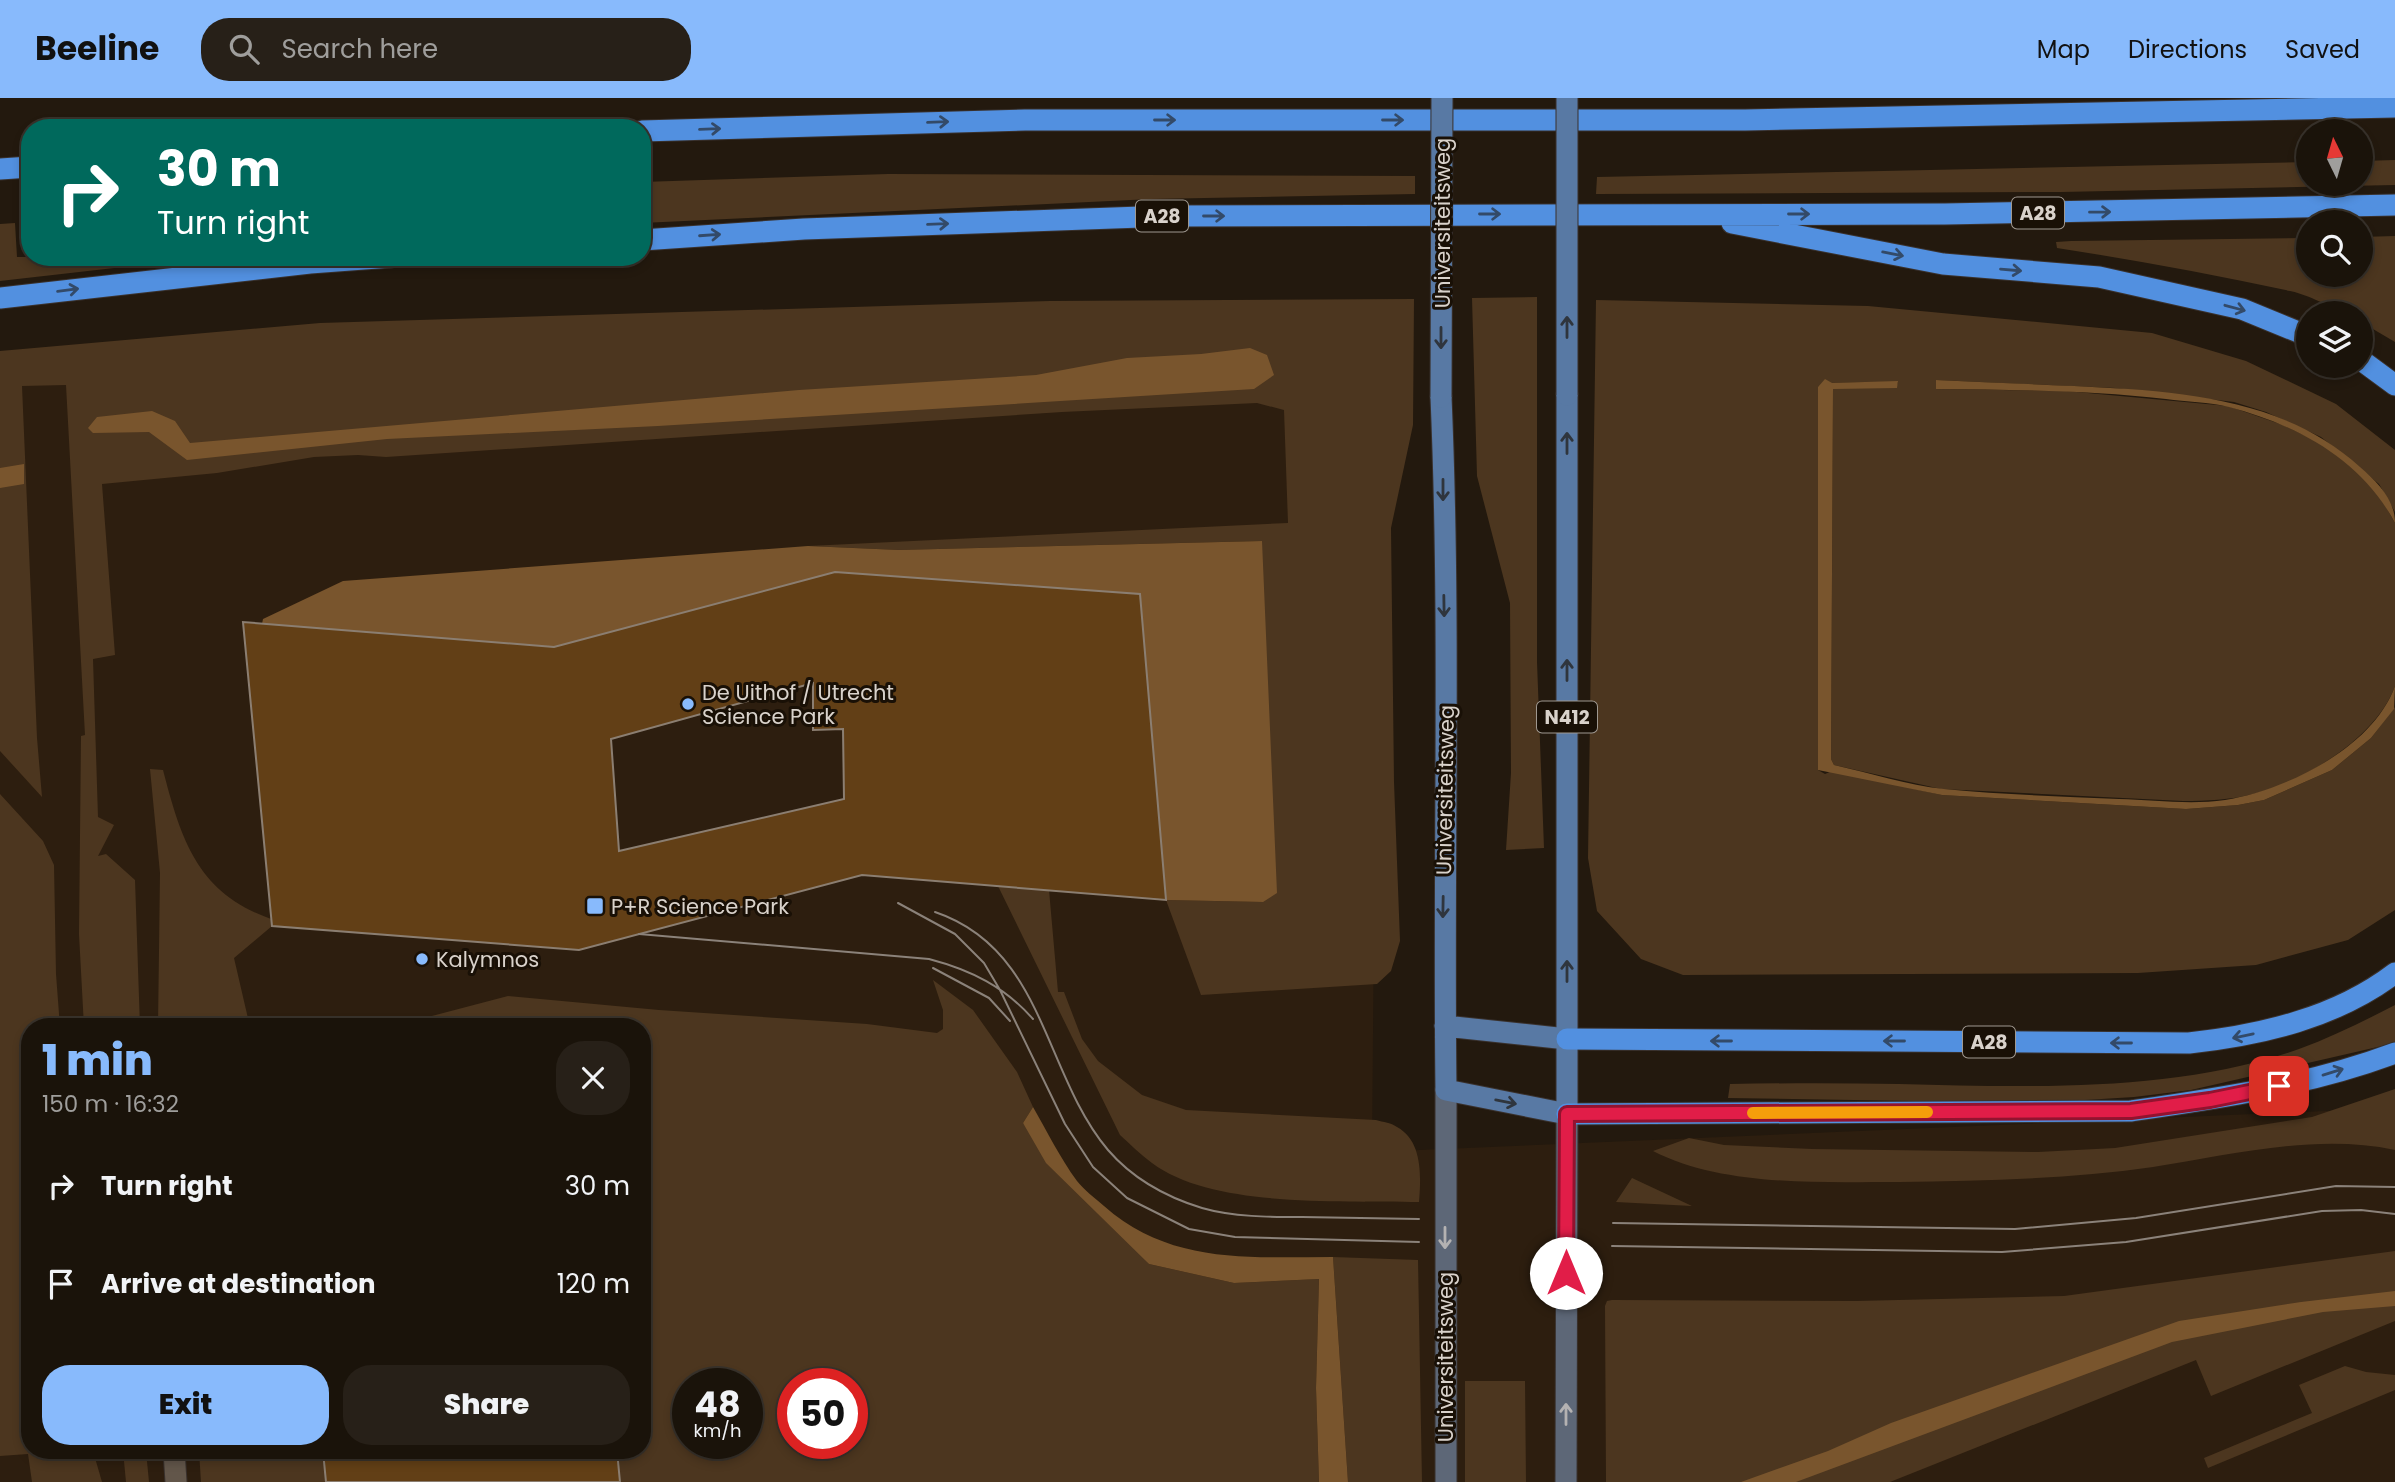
<!DOCTYPE html>
<html lang="en">
<head>
<meta charset="utf-8">
<style>
	body { margin:0; font-family:Poppins,sans-serif; background:#272018; color:#f1f3f6; height:100vh; display:flex; flex-direction:column; font-size:26px; white-space:nowrap }
	* { box-sizing:border-box; margin:0 }
	p { font-size:23px; color:#9f9e9c }
	.icon { flex:none; width:38px; height:38px; fill:none; stroke:currentColor; stroke-width:2; stroke-linecap:round; stroke-linejoin:round }
	.map { position:relative; flex:1; overflow:hidden }
	.details { position:absolute; left:21px; top:920px; width:630px; height:441px; display:flex; flex-direction:column; background:#1a130a; border-radius:28px; box-shadow:0 4px 10px #0003,0 0 0 2px #38322b }
	.details>* { flex:none }
	.hud { position:absolute; left:21px; top:21px; width:630px; height:147px; border-radius:28px; box-shadow:0 4px 10px #0003,0 0 0 2px #38322b; background:#00695c; color:#fff; overflow:hidden }
	.needle { width:46px; rotate:355deg }
	.buttons { position:absolute; left:2296px; top:21px; display:grid; gap:14px }
	.buttons a { display:grid; place-items:center; width:77px; height:77px; border-radius:50%; background:#1a130a; box-shadow:0 4px 10px #0003,0 0 0 2px #38322b; font-size:35px }
	.speed { position:absolute; left:672px; top:1270px; display:flex; gap:14px; font-size:35px; font-weight:700; text-align:center }
	.speed>* { display:grid; place-content:center; width:91px; height:91px; border-radius:50%; background:#1a130a; box-shadow:0 4px 10px #0003,0 0 0 2px #38322b; line-height:1 }
	.speed small { font-size:18px; font-weight:400 }
	.speed .limit { border:10px solid #d22; background:#fff; color:#111 }
	.pin { position:absolute; display:grid; place-items:center; width:60px; height:60px; color:#fff; margin:-30px; border-radius:14px; box-shadow:0 4px 10px #0006 }
	.me { position:absolute; width:77px; margin:-38px; rotate:0deg; stroke-linejoin:round; filter:drop-shadow(0 0 5px #0008) }
	.turn { display:flex; align-items:center; gap:24px; height:147px; padding:0 21px; font-size:32px }
	.turn .icon { width:91px; height:91px; stroke-width:2.5 }
	.turn b { display:block; font-size:49px; line-height:60px }
	.round { display:grid; place-items:center; flex:none; width:74px; height:74px; border-radius:28px; background:#272018 }
	.summary { display:flex; align-items:center; justify-content:space-between; height:119px; padding:0 21px }
	h1 { font-size:42px; font-weight:800; line-height:52px; color:#88bafc }
	.cta { display:flex; gap:14px; margin-top:auto; padding:14px 21px }
	.cta a { flex:1; height:80px; border-radius:28px; background:#88bafc; color:#111; font-size:28px; font-weight:800; line-height:80px; text-align:center }
	.cta a+a { background:#272018; color:#f1f3f6 }
	ul { padding:0; list-style:none }
	li { display:flex; align-items:center; gap:21px; height:98px; padding:0 21px }
	li div { flex:1 }
	li b { display:block; font-size:26px }
	li em { font-style:normal }
	header { display:flex; align-items:center; gap:42px; box-sizing:border-box; height:98px; padding:0 35px; background:#88bafc; color:#111 }
	header strong { font-size:33px }
	nav { display:flex; gap:38px; margin-inline-start:auto; font-size:24px }
	.search { width:490px; height:63px; background:#272018; display:flex; align-items:center; gap:18px; box-sizing:border-box; padding:0 24px; border-radius:28px; color:#9f9e9c; font-size:26px }
	.map>svg:first-child { display:block }
</style>
</head>
<body>
<header>
<strong>Beeline</strong>
<div class="search"><svg class="icon" aria-label="search" viewBox="0 0 24 24"><circle cx="10" cy="10" r="6"/><path d="M15 15l6 6"/></svg>Search here</div>
<nav><a>Map</a><a>Directions</a><a>Saved</a></nav>
</header>
<div class="map">
<svg width="2395" height="1384" viewBox="0 0 2395 1384">
	<rect width="100%" height="100%" fill="#23190e"/>
	<path fill="#2d1e0f" fill-rule="evenodd" d="M 1379,230 L 1372,1054 L 2395,1010 L 2395,1384 L 0,1384 L 0,282 ZM 30,929 L 642,929 L 642,1353 L 30,1353 ZM 688,1286 L 747,1286 L 747,1346 L 688,1346 ZM 793,1286 L 852,1286 L 852,1346 L 793,1346 Z"/>
	<path fill="#4c361f" fill-rule="evenodd" d="M 2395,62 L 2395,87 L 2061,94 L 1596,96 L 1597,79 L 2308,64 L 2308,86 L 2361,86 L 2361,63 Z
		M 888,76 L 1415,78 L 1415,96 L 1152,101 L 642,125 L 642,84 Z
		M 15,125 L 17,159 L 211,159 L 0,183 L 0,126 Z
		M 2395,138 L 2395,244 L 2361,224 L 2361,215 C 2335,215 2315,198 2290,193 C 2212,176 2135,162 2057,150 L 2056,144 L 2071,143 L 2308,140 L 2308,177 L 2361,177 L 2361,139 Z
		M 1537,199 L 1537,564 L 1544,750 L 1506,752 L 1511,675 L 1510,505 L 1477,378 L 1472,200 Z
		M 1414,201 L 1413,327 L 1391,430 L 1394,684 L 1400,843 L 1391,873 L 1377,886 L 1201,897 L 1166,802 L 1263,804 L 1261,443 L 899,452 L 808,448 L 1288,425 L 1284,312 L 1257,305 L 1062,314 L 386,359 L 358,357 L 314,359 L 217,375 L 102,386 L 115,557 L 93,561 L 98,719 L 114,727 L 98,758 L 106,756 L 135,782 L 140,929 L 84,929 L 79,836 L 81,638 L 85,637 L 66,287 L 22,288 L 37,640 L 42,699 L 0,653 L 0,253 L 320,225 L 1050,203 Z
		M 1596,202 L 1868,208 L 2152,235 L 2246,263 L 2336,306 L 2395,352 L 2395,414 L 2379,386 L 2321,339 L 2266,314 L 2234,304 L 2115,290 L 1936,282 L 1936,291 L 2066,293 L 2228,308 L 2283,327 L 2316,343 L 2348,364 L 2378,395 L 2395,425 L 2395,588 C 2377,639 2304,684 2253,696 C 2230,702 2207,703 2183,703 L 1941,691 L 1834,667 L 1831,661 L 1833,290 L 1896,290 L 1898,284 L 1832,285 L 1818,289 L 1818,672 L 1825,676 L 1832,673 L 1942,697 L 2186,711 L 2238,707 L 2264,702 L 2332,672 L 2371,640 L 2395,609 L 2395,812 L 2348,842 L 2256,867 L 2138,875 L 1683,877 L 1641,861 L 1597,813 L 1588,760 Z
		M 150,671 L 163,672 C 181,741 197,795 271,821 L 272,828 L 234,860 L 250,929 L 158,929 L 160,775 Z
		M 0,696 L 43,743 L 54,767 L 56,876 L 60,929 L 30,929 L 30,1353 L 93,1353 L 102,1384 L 32,1384 L 28,1356 L 0,1358 Z
		M 998,788 L 1049,792 L 1058,894 L 1064,894 L 1082,941 L 1098,963 L 1142,997 L 1186,1012 L 1376,1022 C 1383,1024 1392,1025 1397,1029 C 1423,1043 1421,1079 1419,1104 C 1344,1102 1213,1111 1152,1065 C 1141,1057 1130,1046 1120,1037 Z
		M 933,882 L 973,912 L 1017,974 L 1033,1009 L 1023,1025 L 1149,1166 L 1234,1185 L 1319,1181 L 1316,1290 L 1319,1384 L 201,1384 L 199,1353 L 642,1353 L 642,929 L 390,929 L 508,898 L 659,912 L 867,926 L 937,935 L 943,931 L 943,912 ZM 688,1286 L 747,1286 L 747,1346 L 688,1346 ZM 793,1286 L 852,1286 L 852,1346 L 793,1346 Z
		M 2395,907 L 2395,945 L 2191,992 L 2134,999 L 2037,1005 L 1728,1000 L 1730,986 C 1786,985 1843,985 1899,986 C 2030,989 2174,995 2299,951 C 2332,939 2364,923 2395,907 Z
		M 2395,991 L 2395,1052 C 2316,1035 2231,1057 2153,1069 C 2069,1081 1983,1083 1899,1084 C 1821,1084 1723,1089 1653,1053 L 1689,1040 L 1724,1047 L 1812,1051 L 2038,1054 L 2115,1050 L 2312,1019 Z
		M 1632,1080 L 1692,1108 L 1616,1104 Z
		M 2395,1153 L 2395,1223 L 2211,1298 L 2196,1262 L 1890,1384 L 1606,1384 L 1605,1208 L 1607,1203 L 1612,1202 L 1857,1203 L 2064,1198 Z
		M 1333,1159 L 1418,1162 L 1422,1384 L 1348,1384 Z
		M 2345,1268 L 2366,1274 L 2395,1277 L 2395,1292 L 2208,1370 L 2204,1360 L 2312,1315 L 2299,1287 Z
		M 1465,1283 L 1525,1283 L 1526,1384 L 1465,1384 Z
		M 123,1353 L 146,1353 L 149,1384 L 126,1384 Z"/>
	<path fill="#79552d" d="M 1250,250 L 1267,257 L 1274,277 L 1254,291 L 658,328 L 387,341 L 187,362 L 149,334 L 93,335 L 88,330 L 97,319 L 152,313 L 175,323 L 190,345 L 799,292 L 1036,277 L 1127,260 L 1201,256 Z
		M 1825,281 L 1832,285 L 1898,283 L 1897,290 L 1833,291 L 1831,661 L 1834,667 C 1870,675 1907,687 1944,691 C 2002,697 2061,698 2119,701 C 2153,702 2191,707 2225,702 C 2286,692 2373,650 2395,588 L 2394,611 L 2371,640 L 2332,672 L 2264,702 L 2238,707 L 2186,711 L 1942,697 L 1818,672 L 1818,289 Z
		M 1936,282 C 1982,284 2028,286 2074,288 C 2174,293 2282,298 2360,369 C 2377,384 2395,401 2395,425 C 2361,361 2297,327 2229,309 C 2209,304 2186,304 2166,301 C 2089,292 2013,292 1936,291 Z
		M 24,366 L 24,386 L 0,390 L 0,370 Z
		M 1262,443 L 1277,795 L 1263,804 L 1166,802 L 1139,496 L 835,474 L 554,549 L 262,526 L 263,521 L 343,483 L 808,448 L 899,452 Z
		M 1033,1009 C 1047,1033 1060,1060 1077,1083 C 1084,1092 1095,1100 1104,1108 C 1171,1167 1250,1159 1333,1159 L 1348,1384 L 1319,1384 L 1316,1290 L 1319,1181 L 1234,1185 L 1149,1166 L 1046,1065 L 1023,1025 Z
		M 2395,1193 L 2395,1208 L 2323,1214 L 2172,1244 L 1796,1384 L 1741,1384 L 1828,1353 L 1891,1325 L 2179,1223 L 2301,1204 Z"/>
	<path fill="#623f16" stroke="#8b7e71" stroke-width="2" fill-rule="evenodd" d="M 835,474 L 1140,496 L 1166,802 L 862,777 L 579,852 L 272,828 L 243,524 L 554,549 ZM 813,585 L 813,632 L 843,631 L 844,701 L 619,753 L 611,641 Z
		M 323,1353 L 617,1353 L 620,1384 L 326,1384 Z"/>
	<g fill="none" stroke-linecap="round" stroke-linejoin="round">
		<g stroke="#39312d" stroke-width="23">
			<path id="street" d="M 174,1353 L 176,1384"/>
		</g>
		<g stroke="#39312d" stroke-width="23">
			<path id="secondary" d="M 1446,1384 L 1446,992
				M 1566,1384 L 1567,1016"/>
		</g>
		<g stroke="#39312d" stroke-width="23">
			<path id="primary" d="M 1441,299 C 1451,530 1443,761 1446,992 L 1567,1016 L 1567,297
				M 1445,928 L 1567,941"/>
		</g>
		<g stroke="#39312d" stroke-width="23">
			<path id="highway" d="M 642,33 L 1025,22 L 1745,22 L 2395,9
				M 0,71 L 30,69
				M 1732,125 L 1943,166 L 2099,179 L 2242,211 L 2308,238
				M 642,142 L 804,131 L 1169,118 L 1945,116 L 2395,107
				M 0,200 L 310,165 L 391,159
				M 2361,262 L 2395,287
				M 1567,941 L 2189,945 C 2261,937 2336,920 2395,875
				M 1567,1016 L 2131,1013 C 2220,1000 2310,987 2395,955"/>
		</g>
		<use href="#street" stroke="#62564a" stroke-width="21"/>
		<use href="#secondary" stroke="#5d6777" stroke-width="21"/>
		<use href="#primary" stroke="#5879a4" stroke-width="21"/>
		<use href="#highway" stroke="#5290e0" stroke-width="21"/>
		<path stroke="#8b827a" stroke-width="2" d="M 898,805 L 955,836 L 984,865 L 1000,892 L 1065,1026 L 1093,1069 L 1127,1100 L 1189,1131 L 1235,1139 L 1419,1144
			M 935,814 C 1045,851 1043,975 1108,1052 C 1133,1081 1166,1099 1202,1110 C 1233,1119 1270,1119 1302,1119 C 1341,1120 1380,1120 1419,1121
			M 639,836 L 929,861 C 971,872 1005,889 1033,921
			M 933,870 L 989,900 L 1010,923
			M 1613,1125 L 2015,1131 L 2136,1120 L 2336,1088 L 2395,1089
			M 1612,1148 L 2002,1154 L 2126,1144 L 2322,1113 L 2361,1112 L 2395,1116"/>
		<g stroke="#39312d" stroke-width="23" stroke-linecap="butt">
			<path id="primary-bridge" d="M 1567,297 L 1567,0
				M 1441,299 L 1442,0"/>
		</g>
		<use href="#primary-bridge" stroke="#5879a4" stroke-width="21"/>
	</g>
	<defs><path id="oneway-shaft" d="M-6 0H5M1.5-3L5.5 0L1.5 3" fill="none" stroke-width="1.6" stroke-linecap="round" stroke-linejoin="round" transform="scale(1.75)"/></defs>
	<g stroke="#334a68">
		<use href="#oneway-shaft" transform="translate(1165 22)"/>
		<use href="#oneway-shaft" transform="translate(1393 22)"/>
		<use href="#oneway-shaft" transform="translate(938 24) rotate(-2)"/>
		<use href="#oneway-shaft" transform="translate(710 31) rotate(-2)"/>
		<use href="#oneway-shaft" transform="translate(2100 114) rotate(-1)"/>
		<use href="#oneway-shaft" transform="translate(1490 116)"/>
		<use href="#oneway-shaft" transform="translate(1799 116)"/>
		<use href="#oneway-shaft" transform="translate(1214 118)"/>
		<use href="#oneway-shaft" transform="translate(938 126) rotate(-2)"/>
		<use href="#oneway-shaft" transform="translate(710 137) rotate(-4)"/>
		<use href="#oneway-shaft" transform="translate(1893 156) rotate(11)"/>
		<use href="#oneway-shaft" transform="translate(2011 172) rotate(5)"/>
		<use href="#oneway-shaft" transform="translate(68 192) rotate(-7)"/>
		<use href="#oneway-shaft" transform="translate(2235 210) rotate(15)"/>
		<use href="#oneway-shaft" transform="translate(2243 938) rotate(168)"/>
		<use href="#oneway-shaft" transform="translate(1721 943) rotate(180)"/>
		<use href="#oneway-shaft" transform="translate(1894 943) rotate(-180)"/>
		<use href="#oneway-shaft" transform="translate(2121 945) rotate(-180)"/>
		<use href="#oneway-shaft" transform="translate(2333 974) rotate(-17)"/>
	</g>
	<g stroke="#2f353d">
		<use href="#oneway-shaft" transform="translate(1567 229) rotate(-90)"/>
		<use href="#oneway-shaft" transform="translate(1441 240) rotate(90)"/>
		<use href="#oneway-shaft" transform="translate(1567 345) rotate(-90)"/>
		<use href="#oneway-shaft" transform="translate(1443 392) rotate(90)"/>
		<use href="#oneway-shaft" transform="translate(1444 508) rotate(89)"/>
		<use href="#oneway-shaft" transform="translate(1567 572) rotate(-90)"/>
		<use href="#oneway-shaft" transform="translate(1443 809) rotate(91)"/>
		<use href="#oneway-shaft" transform="translate(1567 873) rotate(-90)"/>
		<use href="#oneway-shaft" transform="translate(1506 1004) rotate(11)"/>
	</g>
	<g stroke="#b4b2b2">
		<use href="#oneway-shaft" transform="translate(1445 1140) rotate(90)"/>
		<use href="#oneway-shaft" transform="translate(1566 1316) rotate(-90)"/>
	</g>
	<g fill="none" stroke-linecap="round" stroke-linejoin="round">
		<g stroke="#92132f" stroke-width="18">
			<path id="route" d="M 1566,1175 L 1567,1016 L 2131,1013 L 2210,1002 L 2279,988"/>
		</g>
		<use href="#route" stroke="#e11d48" stroke-width="12"/>
		<path stroke="#f59e0b" stroke-width="12" d="M 1753,1015 L 1927,1014"/>
	</g>
	<g fill="#88bafc" stroke="#191006" stroke-width="2.5">
		<circle cx="688" cy="606" r="7"/>
		<rect x="586" y="799" width="18" height="18" rx="3.5"/>
		<circle cx="422" cy="861" r="7"/>
	</g>
	<g text-anchor="middle" dominant-baseline="central" stroke-width="6" stroke-linejoin="round" paint-order="stroke">
		<g fill="#191006" stroke="#9f9890" stroke-width="2">
			<rect x="2012" y="99.5" width="52" height="31" rx="5"/>
			<rect x="1136" y="102.5" width="52" height="31" rx="5"/>
			<rect x="1537" y="603.5" width="60" height="31" rx="5"/>
			<rect x="1963" y="928.5" width="52" height="31" rx="5"/>
		</g>
		<g font-size="19" font-weight="bold" fill="#d9d2cb">
			<text x="2038" y="115">A28</text>
			<text x="1162" y="118">A28</text>
			<text x="1567" y="619">N412</text>
			<text x="1989" y="944">A28</text>
		</g>
		<g font-size="21" fill="#d9d2cb" stroke="#191006">
			<text transform="translate(1442 125) rotate(-90)">Universiteitsweg</text>
			<text transform="translate(1445 692) rotate(-89)">Universiteitsweg</text>
			<text transform="translate(1445 1259) rotate(-90)">Universiteitsweg</text>
		</g>
		<g font-size="21" fill="#d9d2cb" stroke="#191006" text-anchor="start">
			<text x="702" y="594">De Uithof / Utrecht<tspan x="702" dy="24">Science Park</tspan></text>
			<text x="611" y="808">P+R Science Park</text>
			<text x="436" y="861">Kalymnos</text>
		</g>
	</g>
</svg>
<div class="buttons">
<a><svg class="needle" viewBox="-14 -14 28 28"><path d="M0-13l5 13h-10z" fill="#e53935"/><path d="M0 13l5-13h-10z" fill="#9f9e9c"/></svg></a>
<a><svg class="icon" aria-label="search" viewBox="0 0 24 24"><circle cx="10" cy="10" r="6"/><path d="M15 15l6 6"/></svg></a>
<a><svg class="icon" aria-label="layers" viewBox="0 0 24 24"><path d="M12 4l9 5-9 5-9-5zM3 14l9 5 9-5"/></svg></a>
</div>
<div class="speed"><div>48<small>km/h</small></div><div class="limit">50</div></div>
<div class="pin" style="left:2279px;top:988px;background:#d93025"><svg class="icon" aria-label="arrive" viewBox="0 0 24 24"><path d="M6 21V4h12l-3 4 3 4H6"/></svg></div>
<svg class="me" style="left:1566px;top:1175px" viewBox="-20 -20 40 40"><circle r="19" fill="#fff"/><path d="M0-13L10 11 0 6-10 11z" fill="#e11d48"/></svg>
<div class="hud">
<div class="turn"><svg class="icon" aria-label="right" viewBox="0 0 24 24"><path d="M7 20v-9h11M14 6l5 5-5 5"/></svg><div><b>30 m</b>Turn right</div></div>
</div>
<section class="details">
<div class="summary"><div><h1>1 min</h1><p>150 m · 16:32</p></div><a class="round"><svg class="icon" aria-label="close" viewBox="0 0 24 24"><path d="M6 6l12 12M18 6L6 18"/></svg></a></div>
<ul>
<li><svg class="icon" aria-label="right" viewBox="0 0 24 24"><path d="M7 20v-9h11M14 6l5 5-5 5"/></svg><div><b>Turn right</b></div><em>30 m</em></li>
<li><svg class="icon" aria-label="arrive" viewBox="0 0 24 24"><path d="M6 21V4h12l-3 4 3 4H6"/></svg><div><b>Arrive at destination</b></div><em>120 m</em></li>
</ul>
<div class="cta"><a>Exit</a><a>Share</a></div>
</section>
</div>
</body>
</html>
